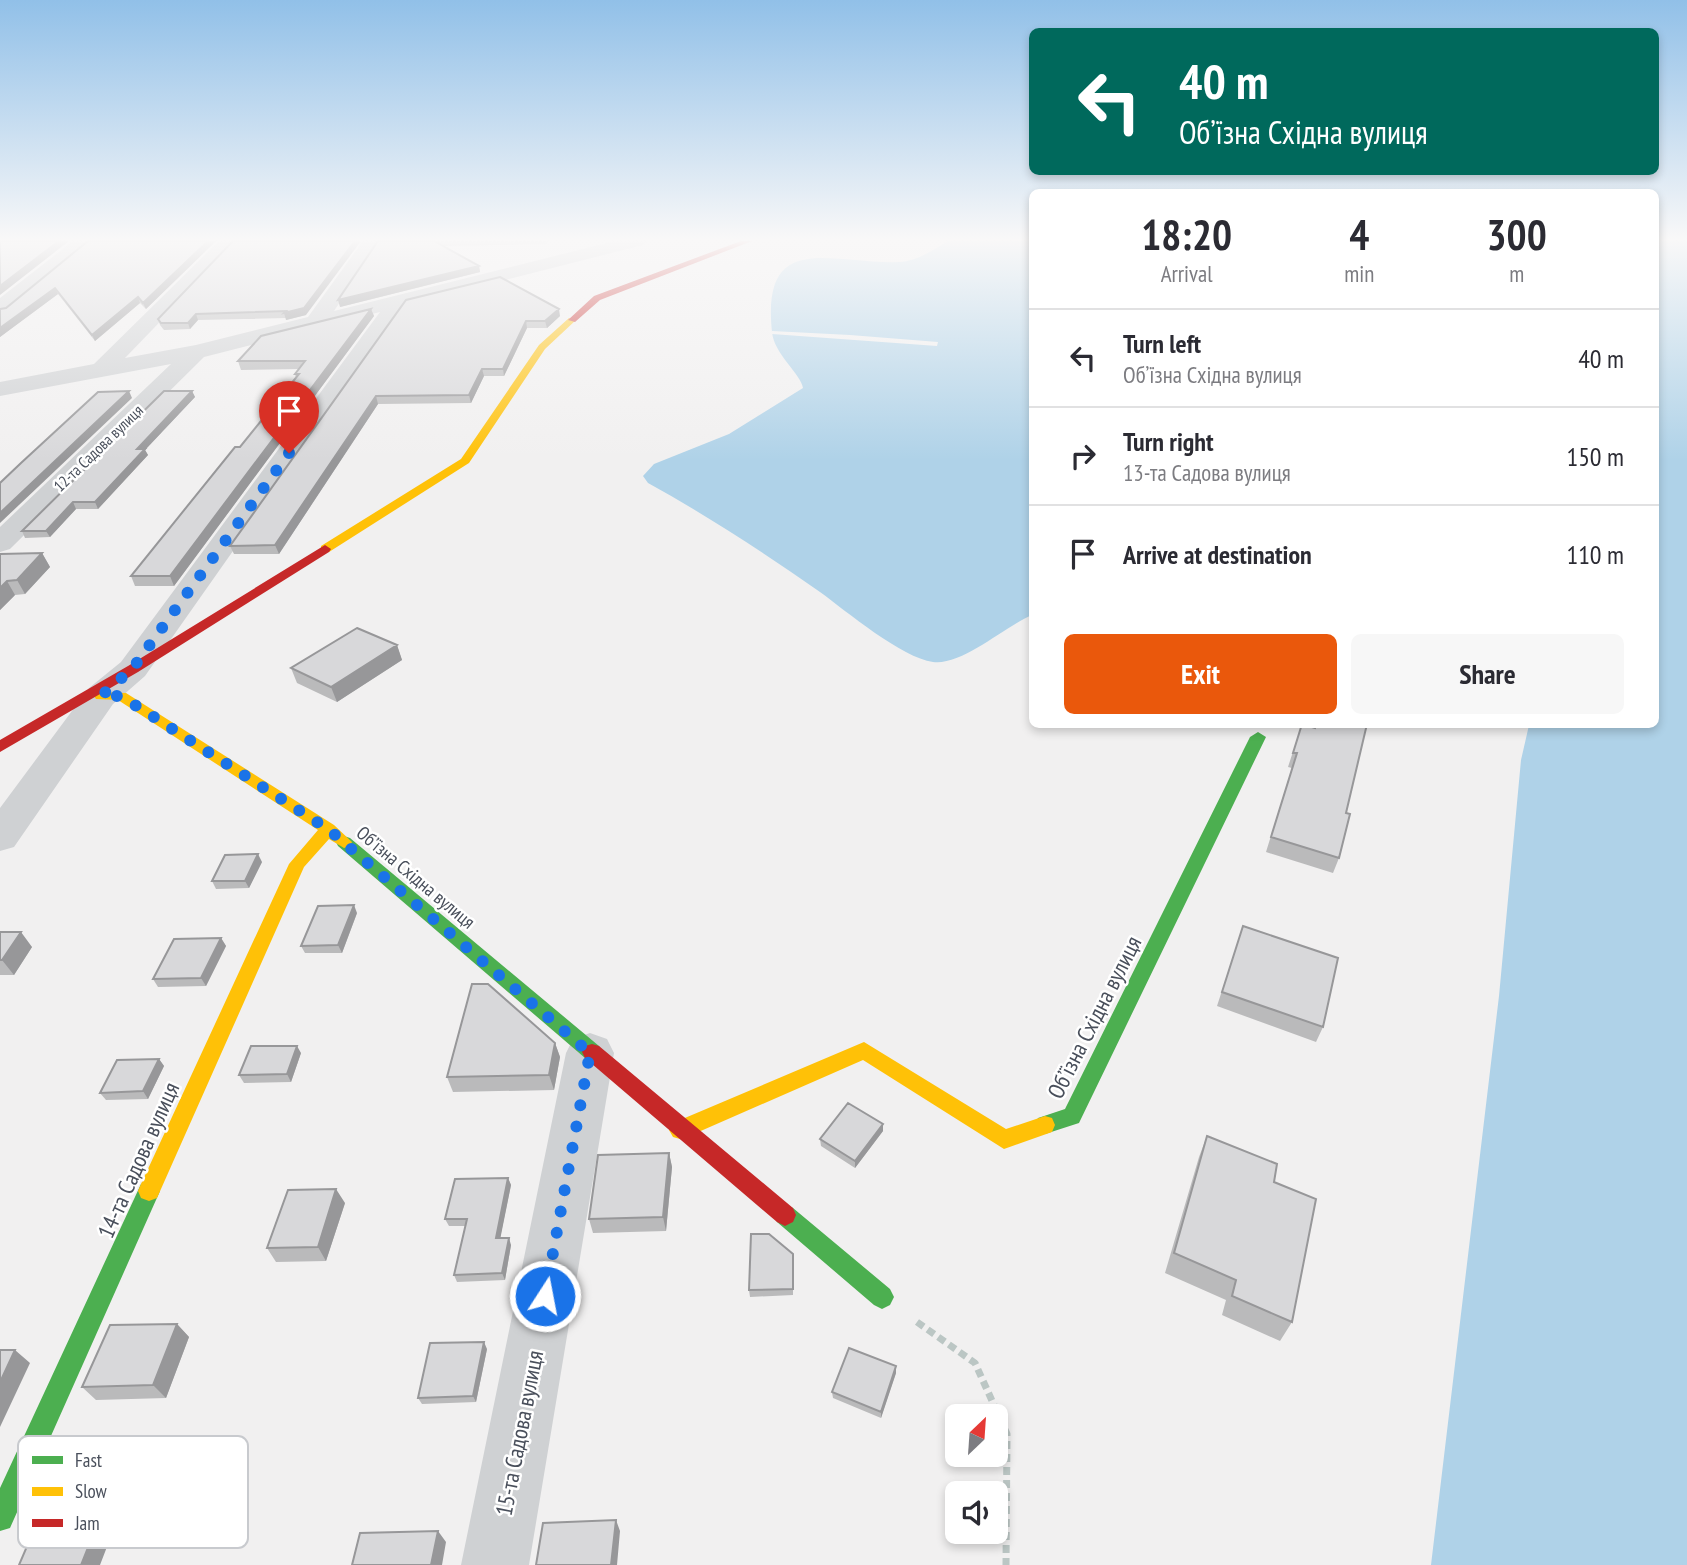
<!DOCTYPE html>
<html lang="en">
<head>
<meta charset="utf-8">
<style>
	body { margin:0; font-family:"PT Sans Narrow",sans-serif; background:#f7f7f7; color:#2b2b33; height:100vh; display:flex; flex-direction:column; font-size:26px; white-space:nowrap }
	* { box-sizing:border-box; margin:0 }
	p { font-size:23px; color:#7c7c81 }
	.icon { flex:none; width:38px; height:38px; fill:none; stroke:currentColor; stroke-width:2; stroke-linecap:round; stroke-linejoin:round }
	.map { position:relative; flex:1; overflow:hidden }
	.details { position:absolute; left:1029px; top:189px; width:630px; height:539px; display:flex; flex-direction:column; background:#fff; border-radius:10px; box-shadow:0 4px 10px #0003 }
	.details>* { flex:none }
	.top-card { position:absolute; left:1029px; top:28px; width:630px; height:147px; border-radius:10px; box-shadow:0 4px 10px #0003; background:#00695c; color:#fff; overflow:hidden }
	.needle { width:46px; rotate:25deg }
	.buttons { position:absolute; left:945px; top:1404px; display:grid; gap:14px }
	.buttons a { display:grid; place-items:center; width:63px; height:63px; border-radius:10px; background:#fff; box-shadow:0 4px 10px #0003; font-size:35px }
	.pin { position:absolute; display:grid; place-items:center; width:60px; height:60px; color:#fff; margin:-72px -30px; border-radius:50% 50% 50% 0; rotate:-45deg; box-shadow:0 0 7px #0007 }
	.pin .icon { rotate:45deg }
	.me { position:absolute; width:77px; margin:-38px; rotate:11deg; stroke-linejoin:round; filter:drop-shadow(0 0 5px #0008) }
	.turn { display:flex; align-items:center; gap:24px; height:147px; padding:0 35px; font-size:32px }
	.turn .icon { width:91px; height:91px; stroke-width:2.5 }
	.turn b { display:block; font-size:49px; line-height:60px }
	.eta { display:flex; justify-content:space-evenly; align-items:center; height:119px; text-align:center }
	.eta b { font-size:42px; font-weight:800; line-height:49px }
	.primary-button { display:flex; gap:14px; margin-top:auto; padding:14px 35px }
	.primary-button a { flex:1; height:80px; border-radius:10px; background:#ea580c; color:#fff; font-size:28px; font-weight:800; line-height:80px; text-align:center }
	.primary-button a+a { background:#f7f7f7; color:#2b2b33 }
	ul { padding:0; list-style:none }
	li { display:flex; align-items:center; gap:21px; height:98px; padding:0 35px; border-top:2px solid #e1e1e2 }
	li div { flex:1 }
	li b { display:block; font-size:26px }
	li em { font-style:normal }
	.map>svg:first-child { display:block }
</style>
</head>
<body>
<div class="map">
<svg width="1687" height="1565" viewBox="0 0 1687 1565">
	<rect width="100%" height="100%" fill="#f1f0f0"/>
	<path fill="#afd2e8" d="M 948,241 L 1032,241 L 1032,615 C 1004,627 962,666 933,662 C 902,658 846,611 820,592 C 764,553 708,516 648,483 L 643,476 L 654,464 L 729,434 L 803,388 C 801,374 774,354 772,332 C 761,228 833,265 899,262 C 918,261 933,250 948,241 Z
		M 1656,241 L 1687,241 L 1687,1565 L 1431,1565 L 1499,996 L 1521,760 L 1529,725 L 1656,724 Z"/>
	<path fill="#f1f0f0" d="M 772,331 L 850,335 L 938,342 L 937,346 L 772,334 Z"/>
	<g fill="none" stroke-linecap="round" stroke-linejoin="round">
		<path stroke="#bbc6c4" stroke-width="7" stroke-dasharray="8 5" stroke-linecap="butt" d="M 917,1322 L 975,1363 L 1007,1434 L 1006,1565"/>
		<path fill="#cfd1d3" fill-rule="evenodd" d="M 73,241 L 93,241 L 7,312 L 0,314 L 0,298 Z
			M 219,241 L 238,241 L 125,358 L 196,345 L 308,317 L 363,241 L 381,241 L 334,311 L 615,241 L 646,241 L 643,245 L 406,305 L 145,676 L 113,704 L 14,847 L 0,851 L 0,808 L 89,688 L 121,662 L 380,312 L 204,357 L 10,549 L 0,552 L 0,527 L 171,364 L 0,396 L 0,382 L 94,364 Z
			M 590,1033 L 607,1039 L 614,1053 L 529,1565 L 461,1565 L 566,1053 L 573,1039 Z"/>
		<path fill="#4caf50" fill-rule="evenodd" d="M 1258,732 L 1266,737 L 1079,1123 L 1045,1134 L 1038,1132 L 1035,1125 L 1038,1118 L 1065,1109 L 1250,737 Z
			M 344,836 L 350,838 L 599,1046 L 602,1052 L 599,1058 L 592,1060 L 585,1058 L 338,846 L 336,842 L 338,838 Z
			M 149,1181 L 157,1184 L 160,1191 L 10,1528 L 0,1531 L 0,1488 L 141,1184 Z
			M 785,1204 L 793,1208 L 890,1289 L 894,1297 L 890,1305 L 882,1309 L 874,1305 L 777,1222 L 774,1215 L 777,1208 Z"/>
		<path fill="#ffc107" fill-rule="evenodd" d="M 569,318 L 576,320 L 545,349 L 469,463 L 329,552 L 321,552 L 321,546 L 461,459 L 539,345 Z
			M 101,692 L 126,693 L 334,825 L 352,842 L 350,846 L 344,848 L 329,839 L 304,867 L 157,1198 L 149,1201 L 141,1198 L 138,1191 L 141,1184 L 289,864 L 318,830 L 118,700 L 96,699 L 94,696 L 96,693 Z
			M 864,1042 L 1006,1129 L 1045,1116 L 1052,1118 L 1055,1125 L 1052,1132 L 1004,1149 L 863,1060 L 687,1137 L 680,1139 L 673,1137 L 669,1130 L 673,1123 Z"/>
		<path fill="#c62828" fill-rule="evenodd" d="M 741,241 L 752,241 L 600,300 L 575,322 L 568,320 L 594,296 Z
			M 325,545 L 331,549 L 329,552 L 138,672 L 0,752 L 0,740 L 128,666 Z
			M 592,1044 L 599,1046 L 793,1208 L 796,1215 L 793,1222 L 785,1226 L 777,1222 L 585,1058 L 582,1052 L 585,1046 Z"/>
	</g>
	<path fill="#bababb" d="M 88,241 L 216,241 L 146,309 L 140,303 L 95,341 L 58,294 L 0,337 L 0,309 L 6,308 Z
		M 233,241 L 306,315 L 286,320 L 286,318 L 198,320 L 190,329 L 164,330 L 160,325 L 158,319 Z
		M 378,241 L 548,241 L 547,244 L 444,246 L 479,266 L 480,272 L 340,307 Z
		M 406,300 L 560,316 L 547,328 L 527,328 L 504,376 L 484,376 L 471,403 L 378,404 L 279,554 L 234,554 L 230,546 Z
		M 371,309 L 374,316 L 174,586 L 135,586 L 131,576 L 240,447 L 296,378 L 295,374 L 299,369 L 241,370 L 238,361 Z
		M 192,391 L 195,397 L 145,450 L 148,455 L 98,509 L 76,509 L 50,537 L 25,538 L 22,531 Z
		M 42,553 L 50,567 L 25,594 L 15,595 L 0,610 L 0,554 Z
		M 397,645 L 402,660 L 337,702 L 297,683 L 291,668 Z
		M 1302,724 L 1315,727 L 1315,724 L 1367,724 L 1346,813 L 1339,858 L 1333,873 L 1266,852 L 1292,768 L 1288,767 Z
		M 262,862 L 249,888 L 216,889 L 212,881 Z
		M 357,913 L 342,953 L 305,953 L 301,946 Z
		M 1243,926 L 1323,1027 L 1316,1042 L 1217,1006 Z
		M 0,932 L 32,947 L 14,975 L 0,975 Z
		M 221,938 L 226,946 L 206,986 L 158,987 L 153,979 Z
		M 555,1043 L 560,1057 L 554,1090 L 453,1092 L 447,1077 Z
		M 301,1053 L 291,1082 L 244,1083 L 239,1075 Z
		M 159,1059 L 164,1066 L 148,1099 L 106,1100 L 100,1093 Z
		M 883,1124 L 883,1131 L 855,1168 L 821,1146 L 820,1139 Z
		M 1207,1136 L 1274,1182 L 1292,1322 L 1280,1341 L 1222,1315 L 1226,1300 L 1165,1273 L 1199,1157 Z
		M 669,1153 L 672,1167 L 666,1231 L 593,1233 L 589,1219 Z
		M 508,1178 L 511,1185 L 500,1238 L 511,1245 L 505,1280 L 457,1282 L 454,1275 L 465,1226 L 449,1226 L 445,1219 Z
		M 345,1203 L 326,1261 L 276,1262 L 267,1248 Z
		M 793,1254 L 793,1295 L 750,1297 L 749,1290 Z
		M 177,1324 L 189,1337 L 166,1398 L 96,1400 L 82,1387 Z
		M 487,1349 L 476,1402 L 422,1404 L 418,1398 Z
		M 896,1366 L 896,1373 L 881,1418 L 833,1398 L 832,1392 Z"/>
	<path fill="#979799" d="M 59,241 L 69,241 L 0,295 L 0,286 Z
		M 208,241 L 216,241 L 146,309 L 143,303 Z
		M 355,241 L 361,241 L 306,315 L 286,320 L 284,313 Z
		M 479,266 L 480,272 L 340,307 L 338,300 Z
		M 55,288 L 58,294 L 0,337 L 0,328 Z
		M 138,297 L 140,303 L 95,341 L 92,335 Z
		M 371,309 L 374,316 L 174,586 L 170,576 Z
		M 559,309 L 560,316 L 547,328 L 545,321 Z
		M 196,314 L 198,320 L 190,329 L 188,323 Z
		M 526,321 L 527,328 L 504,376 L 503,369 Z
		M 482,369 L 484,376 L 471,403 L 469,395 Z
		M 129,391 L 132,398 L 0,523 L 0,513 Z
		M 192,391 L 195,397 L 145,450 L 148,455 L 98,509 L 95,502 L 137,449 Z
		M 376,396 L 378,404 L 279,554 L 275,545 Z
		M 73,502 L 76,509 L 50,537 L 46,531 Z
		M 42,553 L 50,567 L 25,594 L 17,580 Z
		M 7,581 L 15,595 L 0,610 L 0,588 Z
		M 397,645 L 402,660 L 337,702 L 331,687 Z
		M 258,854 L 262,862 L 249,888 L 245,881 Z
		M 354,905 L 357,913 L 342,953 L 338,945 Z
		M 21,932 L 32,947 L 14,975 L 2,960 Z
		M 221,938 L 226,946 L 206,986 L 201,978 Z
		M 555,1043 L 560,1057 L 554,1090 L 549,1075 Z
		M 297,1046 L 301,1053 L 291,1082 L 287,1074 Z
		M 159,1059 L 164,1066 L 148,1099 L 143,1091 Z
		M 883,1124 L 883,1131 L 855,1168 L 855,1161 Z
		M 669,1153 L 672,1167 L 666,1231 L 663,1217 Z
		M 508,1178 L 511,1185 L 499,1245 L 496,1238 Z
		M 336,1189 L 345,1203 L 326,1261 L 318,1247 Z
		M 509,1238 L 511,1245 L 505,1280 L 502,1273 Z
		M 177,1324 L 189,1337 L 166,1398 L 153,1385 Z
		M 484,1342 L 487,1349 L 476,1402 L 473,1396 Z
		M 15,1350 L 30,1363 L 0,1427 L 0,1382 Z
		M 896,1366 L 896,1373 L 881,1418 L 881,1412 Z
		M 101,1515 L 115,1526 L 100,1565 L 81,1565 Z
		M 616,1520 L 620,1531 L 617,1565 L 611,1565 Z
		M 438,1531 L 446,1542 L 442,1565 L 431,1565 Z"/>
	<path fill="#d8d8da" stroke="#979799" stroke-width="2" d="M 0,241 L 59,241 L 0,286 Z
		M 88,241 L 208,241 L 143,303 L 138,297 L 92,335 L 55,288 L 0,328 L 0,309 L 6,308 Z
		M 233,241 L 355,241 L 304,308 L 284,313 L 286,311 L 196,314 L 188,323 L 161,323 L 158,319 Z
		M 378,241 L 434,241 L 479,266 L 338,300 Z
		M 500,277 L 559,309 L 545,321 L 526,321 L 503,369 L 482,369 L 469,395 L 376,396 L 275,545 L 230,546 L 406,300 Z
		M 371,309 L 170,576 L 131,576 L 235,447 L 240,447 L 299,374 L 295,374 L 305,361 L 238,361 L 261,336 Z
		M 129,391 L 0,513 L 0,483 L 21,463 L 98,392 Z
		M 164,391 L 192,391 L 137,449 L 145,449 L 95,502 L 73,502 L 46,531 L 22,531 Z
		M 42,553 L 17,580 L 7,581 L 0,588 L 0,554 Z
		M 357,628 L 397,645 L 331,687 L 291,668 Z
		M 1302,724 L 1315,728 L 1316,724 L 1367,724 L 1346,813 L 1350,814 L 1339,858 L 1271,837 L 1297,753 L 1293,753 Z
		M 258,854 L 245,881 L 212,881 L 225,855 Z
		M 354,905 L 338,945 L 301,946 L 318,906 Z
		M 1243,926 L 1338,958 L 1323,1027 L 1222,992 Z
		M 0,932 L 21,932 L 2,960 L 0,960 Z
		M 221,938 L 201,978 L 153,979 L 174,939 Z
		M 472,984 L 488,984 L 555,1043 L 549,1075 L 447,1077 Z
		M 251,1046 L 297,1046 L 287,1074 L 239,1075 Z
		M 159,1059 L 143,1091 L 100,1093 L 117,1060 Z
		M 848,1103 L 883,1124 L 855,1161 L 820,1139 Z
		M 1207,1136 L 1277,1164 L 1274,1182 L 1316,1199 L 1292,1322 L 1232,1296 L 1236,1280 L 1174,1253 Z
		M 669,1153 L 663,1217 L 589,1219 L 598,1155 Z
		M 508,1178 L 496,1238 L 509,1238 L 502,1273 L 454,1275 L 467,1219 L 445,1219 L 455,1179 Z
		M 336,1189 L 318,1247 L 267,1248 L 288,1190 Z
		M 751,1234 L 769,1234 L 793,1254 L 793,1289 L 749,1290 Z
		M 177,1324 L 153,1385 L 82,1387 L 110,1325 Z
		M 484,1342 L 473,1396 L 418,1398 L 430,1343 Z
		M 849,1348 L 896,1366 L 881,1412 L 832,1392 Z
		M 0,1350 L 15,1350 L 0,1382 Z
		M 101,1515 L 81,1565 L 19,1565 L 40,1516 Z
		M 616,1520 L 611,1565 L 536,1565 L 543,1523 Z
		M 438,1531 L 431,1565 L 352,1565 L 360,1533 Z"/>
	<linearGradient id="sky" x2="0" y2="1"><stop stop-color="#91c0e8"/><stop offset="0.52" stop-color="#f9f8f8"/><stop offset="1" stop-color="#f9f8f8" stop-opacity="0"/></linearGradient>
	<rect width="1687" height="460" fill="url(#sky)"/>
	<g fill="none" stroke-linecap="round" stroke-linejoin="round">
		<path stroke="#1a73e8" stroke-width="12" stroke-dasharray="0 21.6" d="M 289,453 L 133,668 L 101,696 L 121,696 L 328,829 L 590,1053 L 545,1296"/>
	</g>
	<g text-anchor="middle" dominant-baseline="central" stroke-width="5" stroke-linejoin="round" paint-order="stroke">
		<g font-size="16" fill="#494f5b" stroke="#fff">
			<text transform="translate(98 448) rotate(-44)">12-та Садова вулиця</text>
		</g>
		<g font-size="19" fill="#494f5b" stroke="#fff">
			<text transform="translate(416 877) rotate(40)">Обʼїзна Східна вулиця</text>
		</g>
		<g font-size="23" fill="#494f5b" stroke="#fff">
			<text transform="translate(1094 1017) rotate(-63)">Обʼїзна Східна вулиця</text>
			<text transform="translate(138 1160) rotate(-66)">14-та Садова вулиця</text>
			<text transform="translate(519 1433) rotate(-79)">15-та Садова вулиця</text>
		</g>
	</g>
	<rect x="18" y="1436" width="230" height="112" rx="10" fill="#fff" stroke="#c8cace" stroke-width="2"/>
	<rect x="32" y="1456" width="31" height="8" fill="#4caf50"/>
	<rect x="32" y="1487" width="31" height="9" fill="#ffc107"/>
	<rect x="32" y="1519" width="31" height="8" fill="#c62828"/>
	<g font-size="19" fill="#494f5b">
		<text x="75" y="1467">Fast</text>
		<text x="75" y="1498">Slow</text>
		<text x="75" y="1530">Jam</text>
	</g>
</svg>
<div class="buttons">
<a><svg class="needle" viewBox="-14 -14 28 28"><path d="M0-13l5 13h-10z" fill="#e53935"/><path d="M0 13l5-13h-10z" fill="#7c7c81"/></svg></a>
<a><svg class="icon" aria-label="sound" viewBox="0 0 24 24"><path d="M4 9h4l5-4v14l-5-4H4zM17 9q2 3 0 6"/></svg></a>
</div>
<div class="pin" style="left:289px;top:453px;background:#d93025"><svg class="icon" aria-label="arrive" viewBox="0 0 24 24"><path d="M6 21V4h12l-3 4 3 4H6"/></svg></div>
<svg class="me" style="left:545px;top:1296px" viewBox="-20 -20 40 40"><circle r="17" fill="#1a73e8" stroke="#fff" stroke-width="3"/><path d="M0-11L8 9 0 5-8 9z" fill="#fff"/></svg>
<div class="top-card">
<div class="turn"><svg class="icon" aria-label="left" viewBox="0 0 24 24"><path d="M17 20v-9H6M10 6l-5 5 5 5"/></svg><div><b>40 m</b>Обʼїзна Східна вулиця</div></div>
</div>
<section class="details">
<div class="eta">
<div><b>18:20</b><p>Arrival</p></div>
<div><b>4</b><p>min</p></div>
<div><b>300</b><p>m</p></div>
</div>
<ul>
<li><svg class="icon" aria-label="left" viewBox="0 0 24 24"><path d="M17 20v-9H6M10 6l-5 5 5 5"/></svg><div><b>Turn left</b><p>Обʼїзна Східна вулиця</p></div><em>40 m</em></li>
<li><svg class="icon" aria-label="right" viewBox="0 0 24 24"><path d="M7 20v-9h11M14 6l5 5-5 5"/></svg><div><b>Turn right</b><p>13-та Садова вулиця</p></div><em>150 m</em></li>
<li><svg class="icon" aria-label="arrive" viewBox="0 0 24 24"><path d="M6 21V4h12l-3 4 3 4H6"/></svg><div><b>Arrive at destination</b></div><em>110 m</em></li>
</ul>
<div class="primary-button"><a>Exit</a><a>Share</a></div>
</section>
</div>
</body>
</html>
